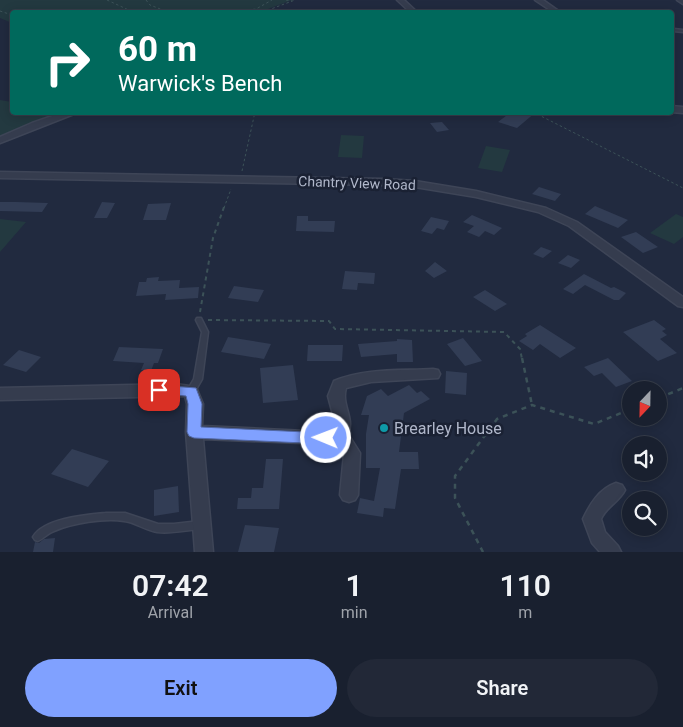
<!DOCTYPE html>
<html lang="en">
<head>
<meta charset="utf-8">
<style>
	body { margin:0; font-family:Roboto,sans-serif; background:#222837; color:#f1f3f6; height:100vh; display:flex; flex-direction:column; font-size:19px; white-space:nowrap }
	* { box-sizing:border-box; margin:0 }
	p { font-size:16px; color:#9fa3aa }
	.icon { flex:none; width:28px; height:28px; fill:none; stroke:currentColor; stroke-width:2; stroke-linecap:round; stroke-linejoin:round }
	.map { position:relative; height:552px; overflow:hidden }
	.sheet { display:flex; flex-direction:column; background:#19202f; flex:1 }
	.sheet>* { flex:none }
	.top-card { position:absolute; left:10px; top:10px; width:664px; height:105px; border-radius:5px; box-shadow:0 2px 12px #0003,0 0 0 1px #373e4b; background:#00695c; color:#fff; overflow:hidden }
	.needle { width:32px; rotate:202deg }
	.buttons { position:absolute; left:622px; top:381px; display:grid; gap:10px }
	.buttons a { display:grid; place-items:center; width:45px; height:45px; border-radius:50%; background:#19202f; box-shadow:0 2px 12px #0003,0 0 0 1px #373e4b; font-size:25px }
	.pin { position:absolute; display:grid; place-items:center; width:42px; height:42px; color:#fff; margin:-21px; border-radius:10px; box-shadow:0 2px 8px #0006 }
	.me { position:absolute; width:55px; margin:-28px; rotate:271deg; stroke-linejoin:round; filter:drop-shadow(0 0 4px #0008) }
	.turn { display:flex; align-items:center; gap:18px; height:105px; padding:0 25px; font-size:22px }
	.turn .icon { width:65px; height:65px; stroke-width:2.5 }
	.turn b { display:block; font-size:35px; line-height:42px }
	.eta { display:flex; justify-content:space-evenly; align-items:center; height:85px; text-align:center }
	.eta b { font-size:30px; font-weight:600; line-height:35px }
	.primary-button { display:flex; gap:10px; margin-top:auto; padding:10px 25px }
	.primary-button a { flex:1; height:58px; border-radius:30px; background:#80a1ff; color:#111; font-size:20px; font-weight:600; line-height:58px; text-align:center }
	.primary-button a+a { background:#222837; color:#f1f3f6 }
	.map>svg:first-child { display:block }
</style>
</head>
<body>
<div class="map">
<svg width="683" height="552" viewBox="0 0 683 552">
	<rect width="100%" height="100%" fill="#212a3f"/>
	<path fill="#233940" d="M 0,0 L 292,0 L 260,12 L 12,12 L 12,23 L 0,18 Z
		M 0,100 L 12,102 L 12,112 L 66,113 L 26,125 L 0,136 Z
		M 341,135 L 364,136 L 362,158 L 338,157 Z
		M 486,146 L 510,150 L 502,172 L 478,168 Z
		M 676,214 L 683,217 L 683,237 L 674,244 L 650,233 Z
		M 0,219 L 26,222 L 0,252 Z"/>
	<path fill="#323d55" d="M 511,112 L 536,112 L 517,128 L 498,122 Z
		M 442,122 L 449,130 L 437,132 L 430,123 Z
		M 539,187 L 561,194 L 555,201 L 532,194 Z
		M 0,202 L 16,202 L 48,203 L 42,212 L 0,211 Z
		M 102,202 L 115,203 L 107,218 L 94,218 Z
		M 171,203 L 166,220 L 143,220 L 148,204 Z
		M 595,206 L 628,220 L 618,228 L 585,214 Z
		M 472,215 L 502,228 L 494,235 L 485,231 L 479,237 L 467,232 L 474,226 L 463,222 Z
		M 297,216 L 308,216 L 308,221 L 335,221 L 334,232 L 296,231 Z
		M 431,217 L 449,221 L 444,230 L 437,228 L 432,234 L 421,231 Z
		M 636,232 L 658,247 L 643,253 L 621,237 Z
		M 541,247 L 552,251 L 543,258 L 533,254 Z
		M 568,255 L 580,260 L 571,268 L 558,263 Z
		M 435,262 L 447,271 L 434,278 L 425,271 Z
		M 345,271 L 375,273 L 374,284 L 358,283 L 357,290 L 342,289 Z
		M 584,274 L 611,288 L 614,287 L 626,293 L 619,300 L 614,300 L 585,285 L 573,294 L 563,289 Z
		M 159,277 L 158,281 L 180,280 L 179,288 L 199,287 L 198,298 L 165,300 L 166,294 L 136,296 L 139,282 L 146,282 L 147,278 Z
		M 234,286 L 264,290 L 258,302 L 228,298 Z
		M 485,290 L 507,304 L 495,311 L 473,297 Z
		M 654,320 L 666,329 L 662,331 L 667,335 L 660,339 L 677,353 L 658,361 L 623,332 Z
		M 540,325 L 576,348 L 560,358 L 540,344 L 533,350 L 519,341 L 527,336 L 525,334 Z
		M 228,337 L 271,344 L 264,359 L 221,352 Z
		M 463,338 L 482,361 L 465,366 L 447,344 Z
		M 397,339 L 412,340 L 413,362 L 397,362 L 397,354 L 361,357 L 358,344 L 397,341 Z
		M 308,345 L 343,345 L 342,361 L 307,361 Z
		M 119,347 L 163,349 L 158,363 L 154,363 L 151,371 L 141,370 L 144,363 L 113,361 Z
		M 19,350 L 41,357 L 26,372 L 3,365 Z
		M 608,358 L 632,381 L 616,387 L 602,373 L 594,376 L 584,367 Z
		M 293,365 L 298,400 L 263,403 L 260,368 Z
		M 446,371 L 467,373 L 466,395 L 445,393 Z
		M 409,385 L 417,393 L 421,391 L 430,399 L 404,413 L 399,452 L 418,452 L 419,469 L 401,469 L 395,509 L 384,508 L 383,517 L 357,513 L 360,498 L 374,501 L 380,468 L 366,468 L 366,434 L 369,415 L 361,415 L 367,396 L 381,389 L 388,396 Z
		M 72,449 L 109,461 L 88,487 L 51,474 Z
		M 266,459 L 283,459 L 279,509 L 237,509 L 238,498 L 251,498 L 252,488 L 263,488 Z
		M 178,486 L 179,512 L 154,516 L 154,490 Z
		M 245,525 L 279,528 L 274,552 L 238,552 Z
		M 55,538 L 53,552 L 33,552 L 35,542 L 39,543 L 44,539 Z"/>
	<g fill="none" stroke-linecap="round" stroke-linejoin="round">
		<g stroke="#3e4557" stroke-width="3">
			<path id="service" d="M 674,29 L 683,30 L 683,32 L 673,31 L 672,30 Z
				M 197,318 L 201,318 L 208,332 L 202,379 L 194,393 L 191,394 L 188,393 L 187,391 L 194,379 L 202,332 L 196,320 Z
				M 106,513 L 125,513 L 158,524 L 174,524 L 200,521 L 203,522 L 204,525 L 203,528 L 200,529 C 186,530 171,534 157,532 C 145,530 135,522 124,521 C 104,518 73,523 54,531 C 48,533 44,538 38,541 L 35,540 L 33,537 C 44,518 86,515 106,513 Z"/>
		</g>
		<g stroke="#3e4557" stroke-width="3">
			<path id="minor" d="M 397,0 L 404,0 L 417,12 L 410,12 Z
				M 535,0 L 543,0 L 560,12 L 553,12 Z
				M 677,0 L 683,0 L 683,4 Z
				M 671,106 L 683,107 L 683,113 L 671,112 Z
				M 64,112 L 79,112 L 0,143 L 0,137 L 32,123 Z
				M 0,172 L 382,179 L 415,181 L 476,191 L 546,208 L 577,222 L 683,297 L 683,307 L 678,306 L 569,226 L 538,212 L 476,197 L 415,187 L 382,185 L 0,178 Z
				M 433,369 L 438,370 L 440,374 L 438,378 L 371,382 L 346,388 C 341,405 355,418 348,434 L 360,453 L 358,495 L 355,500 L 349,502 L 343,500 L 340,495 L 344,454 L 336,442 L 326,444 L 203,439 L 213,552 L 195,552 L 186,432 L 187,404 L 185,396 L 0,400 L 0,388 L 176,384 L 196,387 L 203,404 L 202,426 L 326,432 L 334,430 L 336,426 L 328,396 L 334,381 C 365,368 400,371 433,369 Z
				M 616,483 L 622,485 L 625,490 C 619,502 606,507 601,519 L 605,532 L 618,546 L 621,552 L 600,552 L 592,543 L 583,519 C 590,504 599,489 616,483 Z"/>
		</g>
		<path stroke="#3c5258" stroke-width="1" stroke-dasharray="2.5 2.5" stroke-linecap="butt" d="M 107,0 L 133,12
			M 146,0 L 150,5 L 168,12
			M 286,0 L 292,1
			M 0,11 L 12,15
			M 228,12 L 256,9 L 272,0
			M 263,12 L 295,0
			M 533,112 L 683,188
			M 242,171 L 255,112
			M 224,208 L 231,189"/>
		<path stroke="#3c5258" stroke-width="2" stroke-dasharray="4 4" stroke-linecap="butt" d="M 200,312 L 213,238 L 224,207
			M 208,320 L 329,321 L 335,329 L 504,332 L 520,349 L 522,359"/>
		<path stroke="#3c5258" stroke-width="2.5" stroke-dasharray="5 5" stroke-linecap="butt" d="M 522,358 L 532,405
			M 659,398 L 683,388
			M 483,552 L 455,498 L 455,476 L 497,419 L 532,405 L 594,424 L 631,409"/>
		<use href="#service" fill="#353c4e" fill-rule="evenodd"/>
		<use href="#minor" fill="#353c4e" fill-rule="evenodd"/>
	</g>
	<path fill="#80a1ff" stroke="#5369a6" d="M 159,385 L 196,388 L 202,404 L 201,427 L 326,433 L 331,434 L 333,438 L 331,442 L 326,444 L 194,438 L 189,436 L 187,432 L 188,404 L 186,396 L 154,393 L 152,390 L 154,386 Z"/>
	<circle fill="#0f9aa8" stroke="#1a2133" stroke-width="2" cx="384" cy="428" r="5"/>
	<g text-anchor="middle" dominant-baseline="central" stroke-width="5" stroke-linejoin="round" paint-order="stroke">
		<g font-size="14" fill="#b0b7ca" stroke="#1a2133">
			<text transform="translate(357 183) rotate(2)">Chantry View Road</text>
		</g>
		<g font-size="16" fill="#b0b7ca" stroke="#1a2133" text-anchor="start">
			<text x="394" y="428">Brearley House</text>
		</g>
	</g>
</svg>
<div class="buttons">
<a><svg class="needle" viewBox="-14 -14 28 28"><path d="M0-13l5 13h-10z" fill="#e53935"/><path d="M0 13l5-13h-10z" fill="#9fa3aa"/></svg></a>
<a><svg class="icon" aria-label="sound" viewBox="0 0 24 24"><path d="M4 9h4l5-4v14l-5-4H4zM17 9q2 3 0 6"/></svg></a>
<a><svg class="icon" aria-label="search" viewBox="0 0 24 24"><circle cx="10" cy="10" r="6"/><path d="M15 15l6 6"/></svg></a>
</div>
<div class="pin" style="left:159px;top:390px;background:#d93025"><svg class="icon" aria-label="arrive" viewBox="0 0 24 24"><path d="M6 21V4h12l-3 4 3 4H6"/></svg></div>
<svg class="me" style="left:326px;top:438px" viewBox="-20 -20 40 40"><circle r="17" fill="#80a1ff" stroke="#fff" stroke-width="3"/><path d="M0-11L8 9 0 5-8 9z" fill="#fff"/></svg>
<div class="top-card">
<div class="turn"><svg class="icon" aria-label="right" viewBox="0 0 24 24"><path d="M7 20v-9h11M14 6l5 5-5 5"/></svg><div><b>60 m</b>Warwick's Bench</div></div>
</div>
</div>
<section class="sheet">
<div class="eta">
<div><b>07:42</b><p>Arrival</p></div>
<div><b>1</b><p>min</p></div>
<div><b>110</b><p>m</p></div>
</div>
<div class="primary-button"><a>Exit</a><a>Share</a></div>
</section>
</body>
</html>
